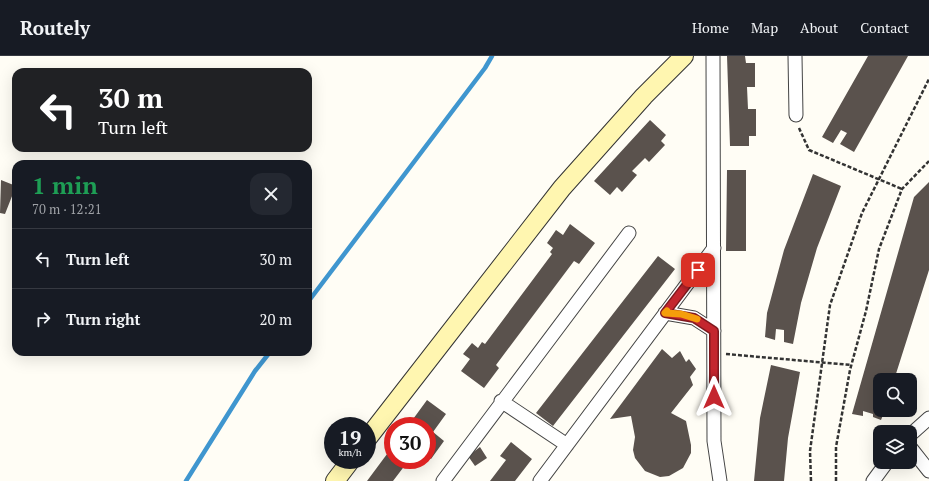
<!DOCTYPE html>
<html lang="en">
<head>
<meta charset="utf-8">
<style>
	body { margin:0; font-family:"PT Serif",serif; background:#242831; color:#f1f3f6; height:100vh; display:flex; flex-direction:column; font-size:15px; white-space:nowrap }
	* { box-sizing:border-box; margin:0 }
	p { font-size:13px; color:#9ea1a6 }
	.icon { flex:none; width:22px; height:22px; fill:none; stroke:currentColor; stroke-width:2; stroke-linecap:round; stroke-linejoin:round }
	.map { position:relative; flex:1; overflow:hidden }
	.side { position:absolute; left:12px; top:104px; width:300px; height:196px; display:flex; flex-direction:column; background:#171b24; border-radius:12px; box-shadow:0 4px 16px #0002 }
	.side>* { flex:none }
	.top-card { position:absolute; left:12px; top:12px; width:300px; height:84px; border-radius:12px; box-shadow:0 4px 16px #0002; background:#202124; color:#fff; overflow:hidden }
	.fabs { position:absolute; left:873px; top:317px; display:grid; gap:8px }
	.fabs a { display:grid; place-items:center; width:44px; height:44px; border-radius:8px; background:#171b24; box-shadow:0 4px 16px #0002; font-size:20px }
	.speed { position:absolute; left:324px; top:361px; display:flex; gap:8px; font-size:20px; font-weight:700; text-align:center }
	.speed>* { display:grid; place-content:center; width:52px; height:52px; border-radius:50%; background:#171b24; box-shadow:0 4px 16px #0002; line-height:1 }
	.speed small { font-size:10px; font-weight:400 }
	.speed .limit { border:6px solid #d22; background:#fff; color:#111 }
	.pin { position:absolute; display:grid; place-items:center; width:34px; height:34px; color:#fff; margin:-17px; border-radius:8px; box-shadow:0 2px 6px #0006 }
	.me { position:absolute; width:44px; margin:-22px; rotate:0deg; stroke-linejoin:round; filter:drop-shadow(0 0 3px #0008) }
	.turn { display:flex; align-items:center; gap:14px; height:84px; padding:0 20px; font-size:18px }
	.turn .icon { width:52px; height:52px; stroke-width:2.5 }
	.turn b { display:block; font-size:28px; line-height:34px }
	.round { display:grid; place-items:center; flex:none; width:42px; height:42px; border-radius:12px; background:#242831 }
	.overview { display:flex; align-items:center; justify-content:space-between; height:68px; padding:0 20px }
	h1 { font-size:24px; font-weight:800; line-height:30px; color:#1e9e55 }
	ul { padding:0; list-style:none }
	li { display:flex; align-items:center; gap:12px; height:60px; padding:0 20px; border-top:1px solid #363941 }
	li div { flex:1 }
	li b { display:block; font-size:15px }
	li em { font-style:normal }
	header { display:flex; align-items:center; gap:24px; box-sizing:border-box; height:56px; padding:0 20px; background:#171b24; border-bottom:1px solid #363941 }
	header strong { font-size:19px }
	nav { display:flex; gap:22px; margin-inline-start:auto; font-size:14px }
	.map>svg:first-child { display:block }
</style>
</head>
<body>
<header>
<strong>Routely</strong>
<nav><a>Home</a><a>Map</a><a>About</a><a>Contact</a></nav>
</header>
<div class="map">
<svg width="929" height="425" viewBox="0 0 929 425">
	<rect width="100%" height="100%" fill="#fffdf5"/>
	<g fill="none" stroke-linecap="round" stroke-linejoin="round">
		<path stroke="#3f96cf" stroke-width="4.5" d="M 308,246 L 485,12 L 492,0
			M 186,425 L 255,315 L 270,296"/>
	</g>
	<path fill="#5a524d" d="M 727,0 L 745,0 L 746,7 L 755,7 L 755,31 L 747,31 L 748,53 L 756,53 L 756,80 L 749,80 L 749,90 L 730,90 Z
		M 868,0 L 908,0 L 854,96 L 840,88 L 847,77 L 841,74 L 833,87 L 822,81 Z
		M 650,64 L 666,79 L 661,85 L 665,89 L 649,106 L 645,102 L 632,115 L 637,119 L 622,136 L 617,131 L 610,139 L 594,125 Z
		M 727,114 L 746,114 L 746,195 L 726,195 Z
		M 813,118 L 841,130 L 817,192 L 801,247 L 793,288 L 784,286 L 784,274 L 776,273 L 775,284 L 765,281 L 767,257 L 784,194 Z
		M 1,124 L 16,130 L 5,158 L 0,157 Z
		M 929,126 L 929,214 L 894,324 L 880,324 L 880,354 L 885,354 L 881,364 L 873,361 L 873,358 L 863,355 L 863,360 L 852,358 L 914,141 Z
		M 570,168 L 595,187 L 579,208 L 574,205 L 496,309 L 499,312 L 484,332 L 461,315 L 470,303 L 463,298 L 472,287 L 478,292 L 482,286 L 485,288 L 552,198 L 550,196 L 553,192 L 547,187 L 556,174 L 563,179 Z
		M 658,200 L 675,213 L 553,370 L 536,357 Z
		M 662,293 L 672,302 L 680,295 L 686,306 L 689,303 L 696,313 L 690,321 L 693,329 L 671,357 L 686,365 L 691,389 L 691,397 L 683,412 L 669,420 L 660,421 L 645,415 L 635,402 L 633,394 L 635,381 L 631,360 L 610,363 Z
		M 771,309 L 800,316 L 788,382 L 784,425 L 754,425 L 760,362 Z
		M 427,344 L 446,358 L 433,376 L 444,385 L 431,403 L 427,400 L 427,370 L 408,370 Z
		M 511,386 L 532,403 L 515,425 L 490,425 L 506,404 L 500,400 Z
		M 393,390 L 393,404 L 409,404 L 393,425 L 367,425 Z
		M 480,391 L 487,402 L 475,410 L 468,400 Z"/>
	<g fill="none" stroke-linecap="round" stroke-linejoin="round">
		<g stroke="#444" stroke-width="15">
			<path id="street" d="M 713,0 L 714,385 L 720,425
				M 795,0 L 796,59
				M 665,257 L 694,262 L 714,275
				M 501,345 L 567,389
				M 910,379 L 929,362
				M 910,391 L 929,415
				M 443,425 L 629,177
				M 540,425 L 714,192
				M 873,425 L 887,406"/>
		</g>
		<g stroke="#333" stroke-width="20">
			<path id="secondary" d="M 367,383 L 562,132 L 644,40 L 684,0
				M 335,425 L 351,404"/>
		</g>
		<path stroke="#333" stroke-width="2.5" stroke-dasharray="4 2" stroke-linecap="butt" d="M 799,72 L 809,94 L 902,133
			M 726,298 L 851,309
			M 811,425 L 810,395 L 830,249 L 862,157 L 929,23
			M 836,425 L 836,391 L 850,314 L 866,255 L 879,193 L 902,133 L 929,105"/>
		<use href="#street" stroke="#fff" stroke-width="13"/>
		<use href="#secondary" stroke="#fff6b0" stroke-width="18"/>
	</g>
	<g fill="none" stroke-linecap="round" stroke-linejoin="round">
		<g stroke="#7f191e" stroke-width="10">
			<path id="route" d="M 698,214 L 665,257 L 694,262 L 714,275 L 714,341"/>
		</g>
		<use href="#route" stroke="#c4262e" stroke-width="7"/>
		<path stroke="#f59e0b" stroke-width="7" d="M 667,255 L 665,257 L 681,258 L 697,263"/>
	</g>
</svg>
<div class="fabs">
<a><svg class="icon" aria-label="search" viewBox="0 0 24 24"><circle cx="10" cy="10" r="6"/><path d="M15 15l6 6"/></svg></a>
<a><svg class="icon" aria-label="layers" viewBox="0 0 24 24"><path d="M12 4l9 5-9 5-9-5zM3 14l9 5 9-5"/></svg></a>
</div>
<div class="speed"><div>19<small>km/h</small></div><div class="limit">30</div></div>
<div class="pin" style="left:698px;top:214px;background:#d93025"><svg class="icon" aria-label="arrive" viewBox="0 0 24 24"><path d="M6 21V4h12l-3 4 3 4H6"/></svg></div>
<svg class="me" style="left:714px;top:341px" viewBox="-20 -20 40 40"><path d="M0-17L14 15 0 8-14 15z" fill="#c4262e" stroke="#fff" stroke-width="4"/></svg>
<div class="top-card">
<div class="turn"><svg class="icon" aria-label="left" viewBox="0 0 24 24"><path d="M17 20v-9H6M10 6l-5 5 5 5"/></svg><div><b>30 m</b>Turn left</div></div>
</div>
<section class="side">
<div class="overview"><div><h1>1 min</h1><p>70 m · 12:21</p></div><a class="round"><svg class="icon" aria-label="close" viewBox="0 0 24 24"><path d="M6 6l12 12M18 6L6 18"/></svg></a></div>
<ul>
<li><svg class="icon" aria-label="left" viewBox="0 0 24 24"><path d="M17 20v-9H6M10 6l-5 5 5 5"/></svg><div><b>Turn left</b></div><em>30 m</em></li>
<li><svg class="icon" aria-label="right" viewBox="0 0 24 24"><path d="M7 20v-9h11M14 6l5 5-5 5"/></svg><div><b>Turn right</b></div><em>20 m</em></li>
</ul>
</section>
</div>
</body>
</html>
